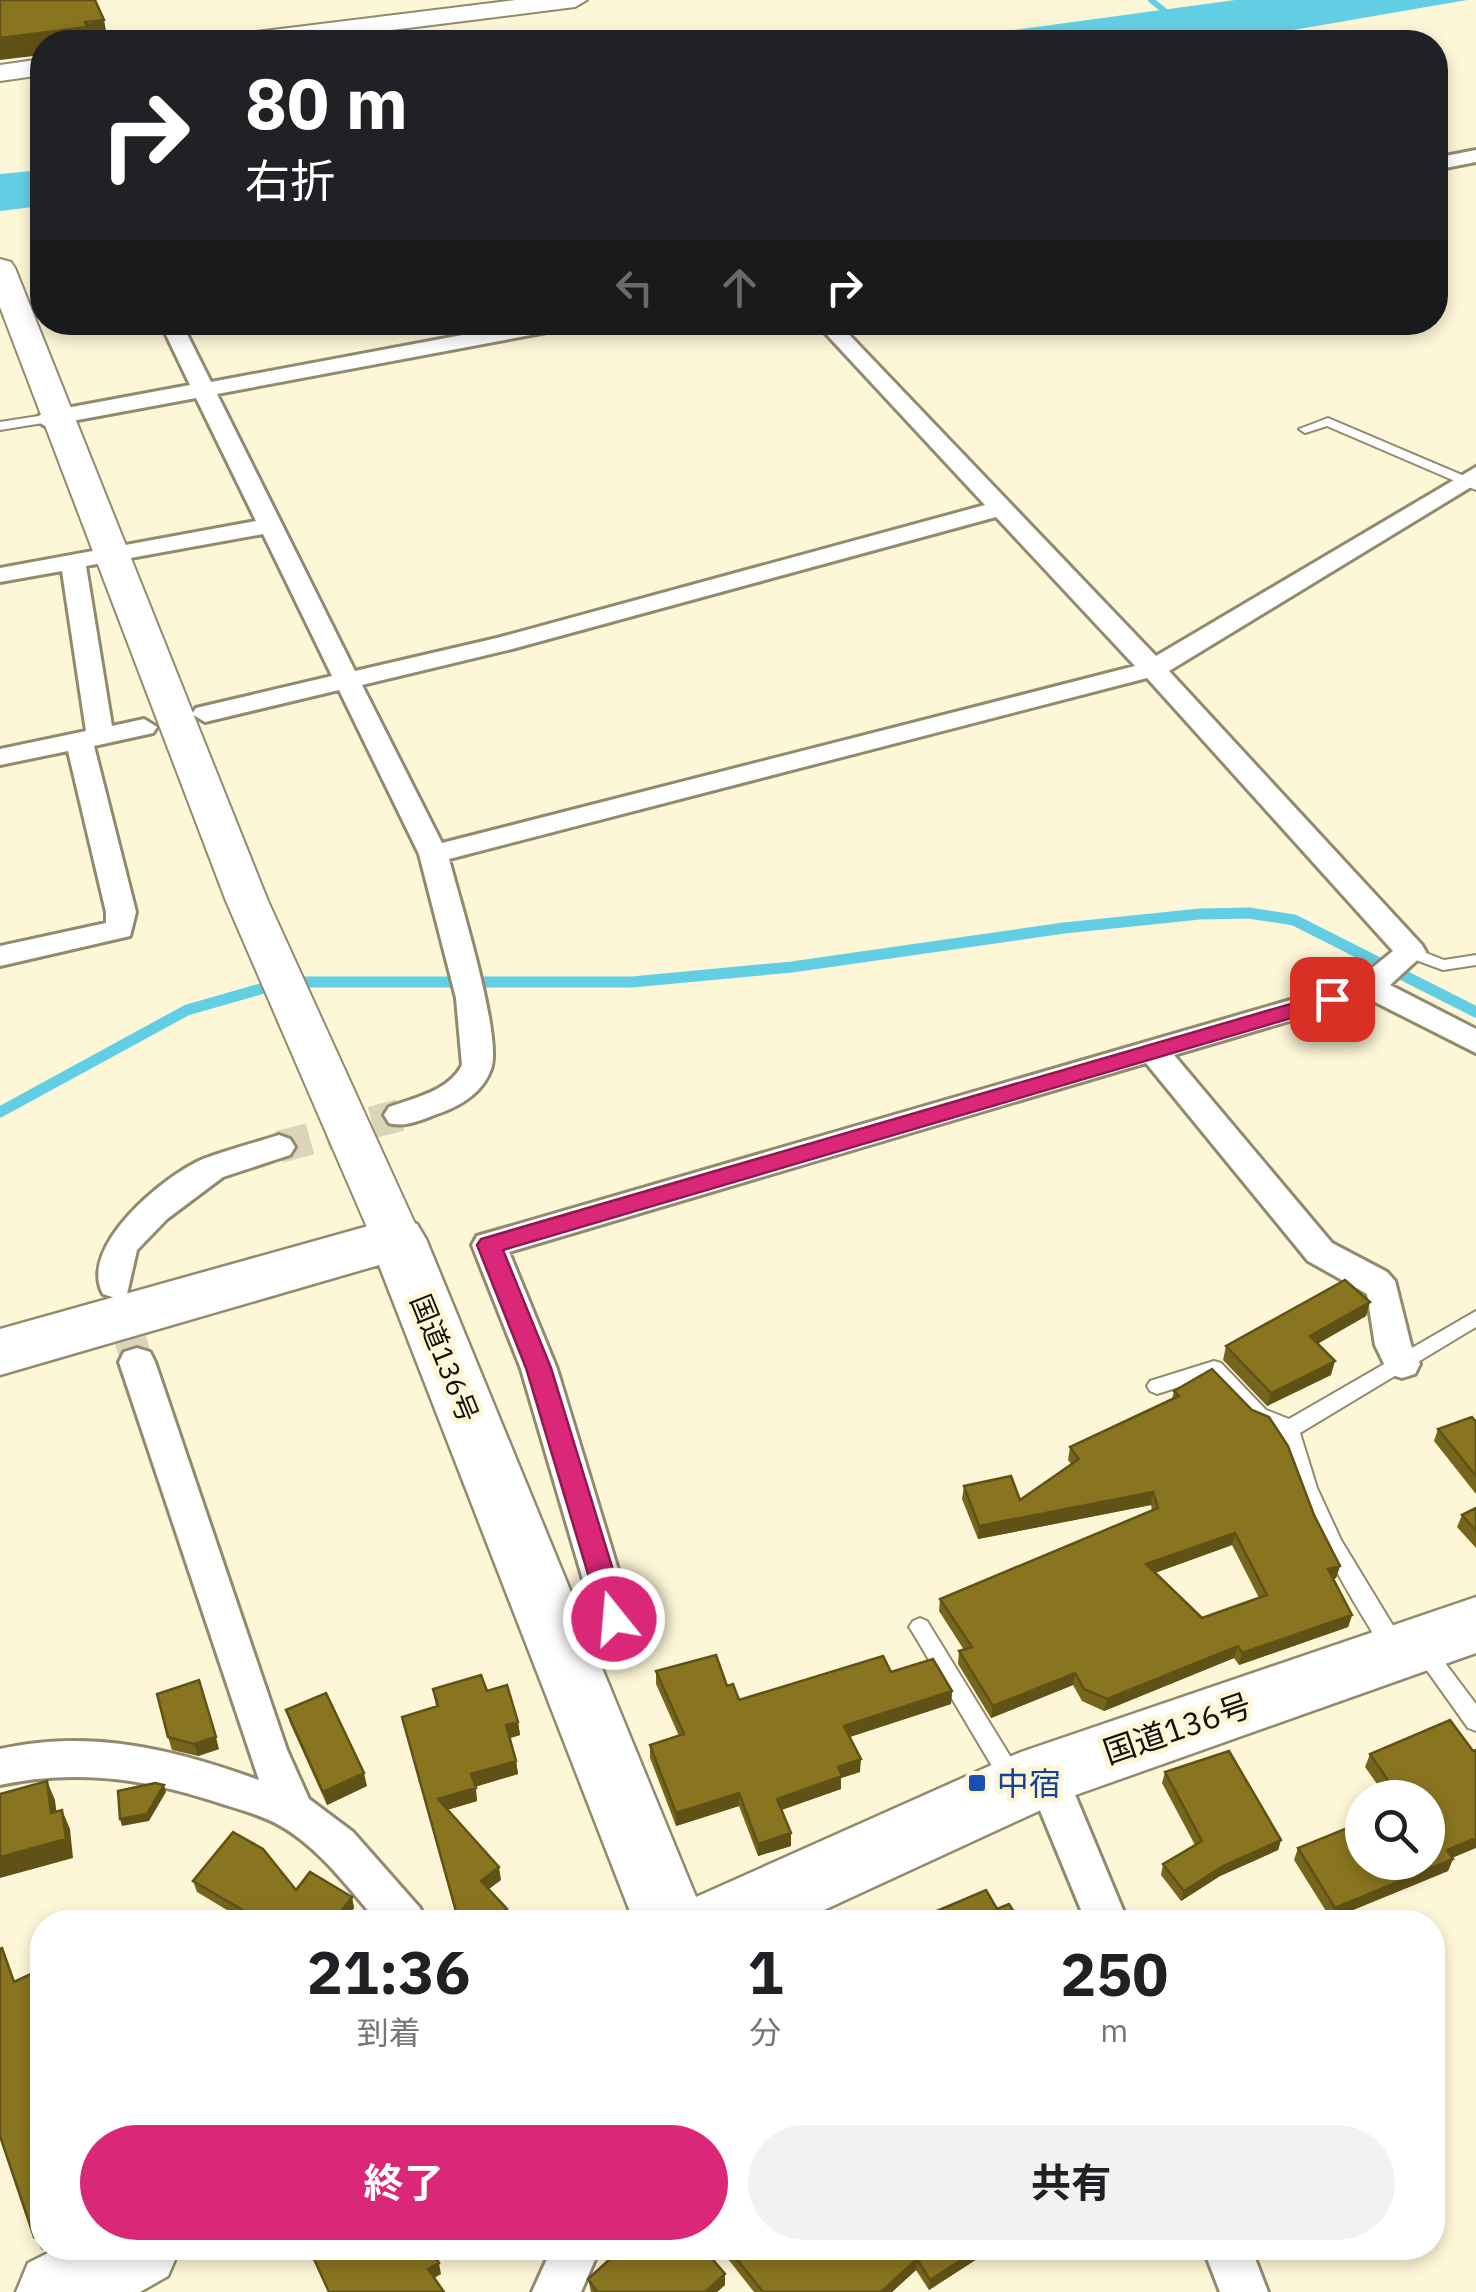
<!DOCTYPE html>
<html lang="ja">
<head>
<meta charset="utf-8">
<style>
	body { margin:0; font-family:"IBM Plex Sans","Noto Sans JP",sans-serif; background:#f2f2f2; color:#202124; height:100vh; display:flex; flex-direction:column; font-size:38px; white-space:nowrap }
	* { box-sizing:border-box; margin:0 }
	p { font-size:32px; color:#757577 }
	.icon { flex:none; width:55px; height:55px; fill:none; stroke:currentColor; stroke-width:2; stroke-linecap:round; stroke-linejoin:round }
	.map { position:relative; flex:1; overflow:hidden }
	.details { position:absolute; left:30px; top:1910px; width:1415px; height:350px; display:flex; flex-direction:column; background:#fff; border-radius:40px; box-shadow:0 5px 15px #0003 }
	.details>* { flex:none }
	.banner { position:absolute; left:30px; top:30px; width:1418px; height:305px; border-radius:40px; box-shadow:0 5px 15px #0003; background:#202124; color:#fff; overflow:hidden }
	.fabs { position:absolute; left:1345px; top:1780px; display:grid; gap:20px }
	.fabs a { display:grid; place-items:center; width:100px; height:100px; border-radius:50%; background:#fff; box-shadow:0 5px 15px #0003; font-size:50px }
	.pin { position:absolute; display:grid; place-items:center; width:85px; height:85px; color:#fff; margin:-42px; border-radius:20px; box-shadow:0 5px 15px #0006 }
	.me { position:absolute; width:110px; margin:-55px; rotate:343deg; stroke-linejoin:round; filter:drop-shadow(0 0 8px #0008) }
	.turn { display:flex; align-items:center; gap:35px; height:210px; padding:0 50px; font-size:45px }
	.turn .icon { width:130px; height:130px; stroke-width:2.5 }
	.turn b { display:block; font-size:70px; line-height:85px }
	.lanes { display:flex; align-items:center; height:95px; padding:0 50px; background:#0003; justify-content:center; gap:50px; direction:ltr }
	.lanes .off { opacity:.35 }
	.eta { display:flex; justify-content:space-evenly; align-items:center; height:170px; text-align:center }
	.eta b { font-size:60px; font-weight:700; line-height:70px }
	.primary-button { display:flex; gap:20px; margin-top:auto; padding:20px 50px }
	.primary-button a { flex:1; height:115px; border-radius:60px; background:#db2777; color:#fff; font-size:40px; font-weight:700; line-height:115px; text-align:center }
	.primary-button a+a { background:#f2f2f2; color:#202124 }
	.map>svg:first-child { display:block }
</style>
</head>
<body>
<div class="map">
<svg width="1476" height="2292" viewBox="0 0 1476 2292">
	<rect width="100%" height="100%" fill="#fdf6d7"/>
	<path fill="#62cee4" d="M 1235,0 L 1467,0 L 1223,42 L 927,42 Z
		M 42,170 L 42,206 L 0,211 L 0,174 Z"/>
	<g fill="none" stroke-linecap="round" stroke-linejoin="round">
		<path stroke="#62cee4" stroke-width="6" d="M 1151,0 L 1175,19"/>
		<path stroke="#62cee4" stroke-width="11" d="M 0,1112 L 187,1010 L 285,982 L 632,982 L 792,967 L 1064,928 L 1200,914 L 1249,913 L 1294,920 L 1476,1012"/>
		<path stroke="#dad4b8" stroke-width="32" stroke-dasharray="32 16" stroke-linecap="butt" d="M 279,1147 L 400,1115
			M 117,1294 L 137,1362"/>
		<g stroke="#928a6f" stroke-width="4">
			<path id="lane" d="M 45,415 L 51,419 L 49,422 L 0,430 L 0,422 Z
				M 1328,418 L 1476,481 L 1476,490 L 1327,426 L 1305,433 L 1299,429 Z
				M 1411,947 L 1444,960 L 1476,955 L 1476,965 L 1443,970 L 1405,956 L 1403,952 L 1405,948 Z
				M 1476,1311 L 1476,1327 L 1300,1433 L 1317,1488 L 1341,1540 L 1406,1647 L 1402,1653 C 1396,1656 1394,1658 1388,1654 C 1379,1647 1372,1631 1366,1622 C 1329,1562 1298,1501 1281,1433 L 1252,1420 L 1210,1377 L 1157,1394 L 1150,1391 L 1147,1386 L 1150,1381 L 1214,1361 L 1221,1363 L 1266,1410 L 1289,1419 Z
				M 920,1618 L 927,1621 L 1021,1774 L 1024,1781 L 1021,1788 L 1013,1791 L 1005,1788 L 913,1633 L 909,1627 L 913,1621 Z
				M 1423,1640 L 1430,1643 L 1476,1704 L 1476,1731 L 1468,1728 L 1416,1655 L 1412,1649 L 1416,1643 Z"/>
		</g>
		<g stroke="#928a6f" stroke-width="6">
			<path id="street" d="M 1476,150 L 1476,162 L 1435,170 L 1435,158 Z
				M 160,322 L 181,322 L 211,382 L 531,322 L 578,322 L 568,328 L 217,394 L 355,671 L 497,638 L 985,505 L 815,322 L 837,322 L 1156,656 L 1476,467 L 1476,484 L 1169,671 L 1422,945 L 1426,952 L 1390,985 L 1476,1029 L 1476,1053 L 1367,998 L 1174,1055 L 1332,1243 L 1387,1272 L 1395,1281 L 1411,1345 L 1420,1364 L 1415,1374 L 1402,1378 L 1389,1374 L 1375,1345 L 1367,1294 L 1308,1261 L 1146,1063 L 509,1252 L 557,1369 L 633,1619 C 620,1647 590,1692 556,1680 L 550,1668 L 556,1656 L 594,1617 L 521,1369 L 472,1245 L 477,1236 L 1356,981 L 1393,951 L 1147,678 L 449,859 C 459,898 503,1038 491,1069 C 483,1092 462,1105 440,1113 C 423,1119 406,1128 389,1123 L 384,1115 L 389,1107 C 414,1098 449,1091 462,1065 L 456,998 L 419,854 L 339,690 L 205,722 L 192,714 L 196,708 L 332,676 L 263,534 L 86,566 L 112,726 L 144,719 L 157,727 L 153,733 L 94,746 L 136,912 L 130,936 L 0,966 L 0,946 L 106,923 L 106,912 L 68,751 L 0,765 L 0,749 L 86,731 L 62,571 L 0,582 L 0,568 L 256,521 L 196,398 L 45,426 L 34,419 L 45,412 L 190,385 ZM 996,517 L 1135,666 L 442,843 L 362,685 L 512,649 Z
				M 279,1135 L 290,1139 L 295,1147 L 290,1155 L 223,1177 L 167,1219 L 137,1250 L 127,1294 L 115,1298 L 103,1294 C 77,1247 165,1175 203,1159 C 227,1150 254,1143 279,1135 Z
				M 137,1348 L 150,1352 L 155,1362 L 287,1750 L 309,1799 L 353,1832 L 420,1908 L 426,1922 L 378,1922 C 348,1888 319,1847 279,1825 C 259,1814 234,1808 213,1801 C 141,1778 74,1769 0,1785 L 0,1749 C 91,1729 173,1749 259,1780 L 119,1362 L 124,1352 Z
				M 1046,1756 L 1061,1761 L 1128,1922 L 1086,1922 L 1025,1774 L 1031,1761 Z
				M 552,2248 L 600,2248 L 581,2292 L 532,2292 Z
				M 1203,2248 L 1251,2248 L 1268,2292 L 1220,2292 Z"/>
		</g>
		<g stroke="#928a6f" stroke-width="4">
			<path id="secondary" d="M 516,0 L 587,0 L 575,7 L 296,42 L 226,42 L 239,34 Z
				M 42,59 L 42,75 L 0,81 L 0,65 Z
				M 0,259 L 11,262 L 15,268 L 268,901 L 422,1239 L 414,1252 L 397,1257 L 380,1252 L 372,1239 L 226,901 L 0,307 Z"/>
		</g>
		<g stroke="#928a6f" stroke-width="5">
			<path id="highway" d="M 397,1218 L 417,1224 L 426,1239 L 696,1897 L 1021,1752 L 1476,1597 L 1476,1653 L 1067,1798 L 798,1922 L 634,1922 L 379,1265 L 0,1375 L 0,1329 Z
				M 58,2248 L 180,2248 L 168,2276 L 140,2292 L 16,2292 L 28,2263 Z"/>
		</g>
		<path stroke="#a39d86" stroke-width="4" stroke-dasharray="1 5" stroke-linecap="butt" d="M 1435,298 L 1448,308"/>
		<use href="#lane" fill="#fff" fill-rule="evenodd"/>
		<use href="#street" fill="#fff" fill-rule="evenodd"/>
		<use href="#secondary" fill="#fff" fill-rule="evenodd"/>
		<use href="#highway" fill="#fff" fill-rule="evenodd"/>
	</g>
	<path fill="#76651c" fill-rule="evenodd" d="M 1370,1302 L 1366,1316 L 1317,1344 L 1331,1375 L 1267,1406 L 1223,1360 L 1226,1346 Z
		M 1174,1391 L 1314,1515 L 1340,1566 L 1336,1578 L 1334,1579 L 1352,1615 L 1348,1627 L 1239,1665 L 1234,1658 L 1104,1711 L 1082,1701 L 1073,1685 L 991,1718 L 958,1664 L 959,1651 L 964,1650 L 939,1611 L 940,1599 L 1152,1510 L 1151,1505 L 978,1539 L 962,1499 L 964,1486 L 1020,1500 L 1071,1464 L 1068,1460 L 1070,1447 L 1172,1399 ZM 1232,1545 L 1259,1598 L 1202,1618 L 1155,1573 Z
		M 1476,1422 L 1476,1494 L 1434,1441 L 1438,1429 Z
		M 1476,1508 L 1476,1548 L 1457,1527 L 1462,1515 Z
		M 656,1671 L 727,1686 L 739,1700 L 891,1672 L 952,1691 L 951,1704 L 850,1737 L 860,1772 L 841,1778 L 841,1789 L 782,1810 L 791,1846 L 758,1856 L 739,1806 L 676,1826 L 650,1758 L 650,1745 L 679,1736 L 656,1684 Z
		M 433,1689 L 487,1691 L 518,1722 L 520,1735 L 509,1738 L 516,1761 L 518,1774 L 475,1787 L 477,1801 L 447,1810 L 501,1880 L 489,1889 L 508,1922 L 458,1922 L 402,1717 L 436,1707 Z
		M 286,1710 L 367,1786 L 327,1805 L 290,1723 Z
		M 1450,1720 L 1473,1751 L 1476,1750 L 1476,1847 L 1452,1858 L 1453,1859 L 1448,1871 L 1331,1919 L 1294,1860 L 1298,1848 L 1362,1822 L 1362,1862 L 1428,1862 L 1428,1798 L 1387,1798 L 1365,1767 L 1370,1754 Z
		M 168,1737 L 219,1749 L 198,1756 L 172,1750 Z
		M 1165,1772 L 1281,1840 L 1278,1850 L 1220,1876 L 1181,1901 L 1161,1875 L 1163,1864 L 1195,1845 L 1162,1783 Z
		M 193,1881 L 296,1890 L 352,1897 L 354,1908 L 349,1915 L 361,1922 L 247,1922 L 197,1892 Z
		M 728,2248 L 977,2259 L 929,2290 L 916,2270 L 892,2292 L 754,2292 L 728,2259 Z
		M 725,2274 L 725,2285 L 717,2292 L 591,2292 L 588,2279 Z"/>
	<path fill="#605216" d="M 104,20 L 108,41 L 95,42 L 42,42 L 42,55 L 0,60 L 0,38 Z
		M 1370,1302 L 1366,1316 L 1307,1350 L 1310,1336 Z
		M 1335,1361 L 1331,1375 L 1267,1406 L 1271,1393 Z
		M 1153,1492 L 1151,1505 L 978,1539 L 979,1526 Z
		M 1235,1533 L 1232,1545 L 1143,1577 L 1146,1564 Z
		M 1340,1566 L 1336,1578 L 1324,1581 L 1328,1569 Z
		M 1352,1615 L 1348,1627 L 1239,1665 L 1242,1653 Z
		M 1238,1646 L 1234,1658 L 1104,1711 L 1107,1699 Z
		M 1075,1673 L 1073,1685 L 991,1718 L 993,1706 Z
		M 952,1691 L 951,1704 L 843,1739 L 844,1726 Z
		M 518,1722 L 520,1735 L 508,1739 L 506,1725 Z
		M 216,1737 L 219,1749 L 198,1756 L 194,1744 Z
		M 861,1759 L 860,1772 L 841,1778 L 841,1789 L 777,1811 L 777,1799 L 838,1767 Z
		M 516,1761 L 518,1774 L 473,1787 L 471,1774 Z
		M 364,1773 L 367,1786 L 327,1805 L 323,1792 Z
		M 47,1781 L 55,1800 L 59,1832 L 51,1813 Z
		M 164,1785 L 166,1792 L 149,1821 L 122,1826 L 120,1819 Z
		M 476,1788 L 477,1801 L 440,1812 L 438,1799 Z
		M 739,1793 L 739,1806 L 676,1826 L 676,1813 Z
		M 62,1810 L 70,1829 L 73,1858 L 0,1878 L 0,1857 Z
		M 791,1833 L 791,1846 L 758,1856 L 758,1844 Z
		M 1476,1838 L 1476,1848 L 1442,1862 L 1447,1850 Z
		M 1281,1840 L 1278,1850 L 1220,1876 L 1181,1901 L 1184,1891 L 1223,1866 Z
		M 1453,1859 L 1448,1871 L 1331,1919 L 1335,1908 Z
		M 499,1867 L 501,1880 L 483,1893 L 481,1881 Z
		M 352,1897 L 354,1908 L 344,1922 L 341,1911 Z
		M 507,1909 L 508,1922 L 492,1922 Z
		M 42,2233 L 42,2248 L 46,2248 L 42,2250 L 34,2237 Z
		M 980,2248 L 977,2259 L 929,2290 L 930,2280 Z
		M 917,2259 L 916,2270 L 892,2292 L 881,2292 Z
		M 439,2263 L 441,2274 L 431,2280 L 428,2269 Z
		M 725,2274 L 725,2285 L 717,2292 L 705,2292 Z"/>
	<path fill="#897520" stroke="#605216" stroke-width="2.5" fill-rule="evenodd" d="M 0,0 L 95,0 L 104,20 L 85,22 L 87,27 L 0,38 Z
		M 1345,1280 L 1370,1302 L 1310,1336 L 1335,1361 L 1271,1393 L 1226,1346 Z
		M 1212,1369 L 1252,1410 L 1269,1417 L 1288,1446 L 1314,1515 L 1340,1566 L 1328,1569 L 1352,1615 L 1242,1653 L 1238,1646 L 1107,1699 L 1084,1689 L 1075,1673 L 993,1706 L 959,1651 L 972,1647 L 940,1599 L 1158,1508 L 1153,1492 L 979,1526 L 964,1486 L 1011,1476 L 1020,1500 L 1079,1459 L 1070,1447 L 1179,1396 L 1174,1391 ZM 1235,1533 L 1267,1595 L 1202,1618 L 1146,1564 Z
		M 1472,1417 L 1476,1422 L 1476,1476 L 1438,1429 Z
		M 1476,1508 L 1476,1531 L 1462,1515 Z
		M 716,1655 L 727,1686 L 733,1684 L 739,1700 L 883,1656 L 891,1672 L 933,1659 L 952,1691 L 844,1726 L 861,1759 L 838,1767 L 842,1776 L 777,1799 L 791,1833 L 758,1844 L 739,1793 L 676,1813 L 650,1745 L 684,1734 L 656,1671 Z
		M 481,1675 L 487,1691 L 507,1685 L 518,1722 L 506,1725 L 516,1761 L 471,1774 L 476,1788 L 438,1799 L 499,1867 L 481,1881 L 507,1909 L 492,1922 L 459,1922 L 402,1717 L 438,1706 L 433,1689 Z
		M 199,1680 L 216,1737 L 194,1744 L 168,1737 L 157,1694 Z
		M 326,1693 L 364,1773 L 323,1792 L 286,1710 Z
		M 1450,1720 L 1473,1751 L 1476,1750 L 1476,1838 L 1447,1850 L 1453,1859 L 1335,1908 L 1298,1848 L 1362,1822 L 1362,1862 L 1428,1862 L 1428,1798 L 1400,1798 L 1370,1754 Z
		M 1229,1751 L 1281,1840 L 1223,1866 L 1184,1891 L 1163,1864 L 1202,1841 L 1165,1772 Z
		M 47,1781 L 51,1813 L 62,1810 L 66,1839 L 0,1857 L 0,1794 Z
		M 155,1783 L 164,1785 L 147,1814 L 120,1819 L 118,1791 Z
		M 233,1832 L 263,1849 L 296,1890 L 310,1872 L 352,1897 L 341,1911 L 361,1922 L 263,1922 L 193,1881 Z
		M 986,1890 L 997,1909 L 1009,1904 L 1020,1922 L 911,1922 Z
		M 2,1948 L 14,1982 L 33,1973 L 42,1996 L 42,2233 L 34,2237 L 0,2136 L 0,1949 Z
		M 309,2248 L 431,2248 L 439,2263 L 428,2269 L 444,2292 L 329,2292 Z
		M 622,2248 L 703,2248 L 725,2274 L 705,2292 L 597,2292 L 588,2279 Z
		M 728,2248 L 980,2248 L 930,2280 L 917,2259 L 881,2292 L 763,2292 Z"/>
	<path fill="#db2777" stroke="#8e194d" stroke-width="2.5" d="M 1332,992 L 1342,999 L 1339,1004 L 503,1250 L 551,1368 L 628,1619 L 624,1627 L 614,1630 L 604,1627 L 526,1368 L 477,1245 L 481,1239 Z"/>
	<rect fill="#1a4fb4" stroke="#fdf6d7" stroke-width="4" x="967" y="1773" width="20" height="20" rx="5"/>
	<g text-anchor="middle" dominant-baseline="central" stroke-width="10" stroke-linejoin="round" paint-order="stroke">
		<g font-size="28" fill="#141107" stroke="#fdf6d7">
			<text transform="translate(445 1358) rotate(68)">国道136号</text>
		</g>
		<g font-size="32" fill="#141107" stroke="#fdf6d7">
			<text transform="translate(1177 1728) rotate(-19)">国道136号</text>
		</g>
		<g font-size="32" fill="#164399" stroke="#fdf6d7" text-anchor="start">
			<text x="997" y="1783">中宿</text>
		</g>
	</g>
</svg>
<div class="fabs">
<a><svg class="icon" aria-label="search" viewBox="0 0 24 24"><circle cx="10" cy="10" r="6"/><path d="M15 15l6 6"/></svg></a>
</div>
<div class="pin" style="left:1332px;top:999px;background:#d93025"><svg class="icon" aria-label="arrive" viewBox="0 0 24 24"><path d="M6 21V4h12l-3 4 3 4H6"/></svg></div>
<svg class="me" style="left:614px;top:1619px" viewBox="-20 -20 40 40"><circle r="17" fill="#db2777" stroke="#fff" stroke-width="3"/><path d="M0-11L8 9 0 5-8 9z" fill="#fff"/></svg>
<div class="banner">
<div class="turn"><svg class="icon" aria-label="right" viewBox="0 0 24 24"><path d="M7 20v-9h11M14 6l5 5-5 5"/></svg><div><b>80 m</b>右折</div></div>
<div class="lanes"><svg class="icon off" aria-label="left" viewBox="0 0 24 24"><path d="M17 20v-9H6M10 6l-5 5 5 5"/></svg><svg class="icon off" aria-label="ahead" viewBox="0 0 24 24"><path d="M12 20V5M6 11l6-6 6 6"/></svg><svg class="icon" aria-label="right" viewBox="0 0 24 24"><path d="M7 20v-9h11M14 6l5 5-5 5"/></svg></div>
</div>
<section class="details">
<div class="eta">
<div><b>21:36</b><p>到着</p></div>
<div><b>1</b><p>分</p></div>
<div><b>250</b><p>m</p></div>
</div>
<div class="primary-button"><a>終了</a><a>共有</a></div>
</section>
</div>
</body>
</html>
